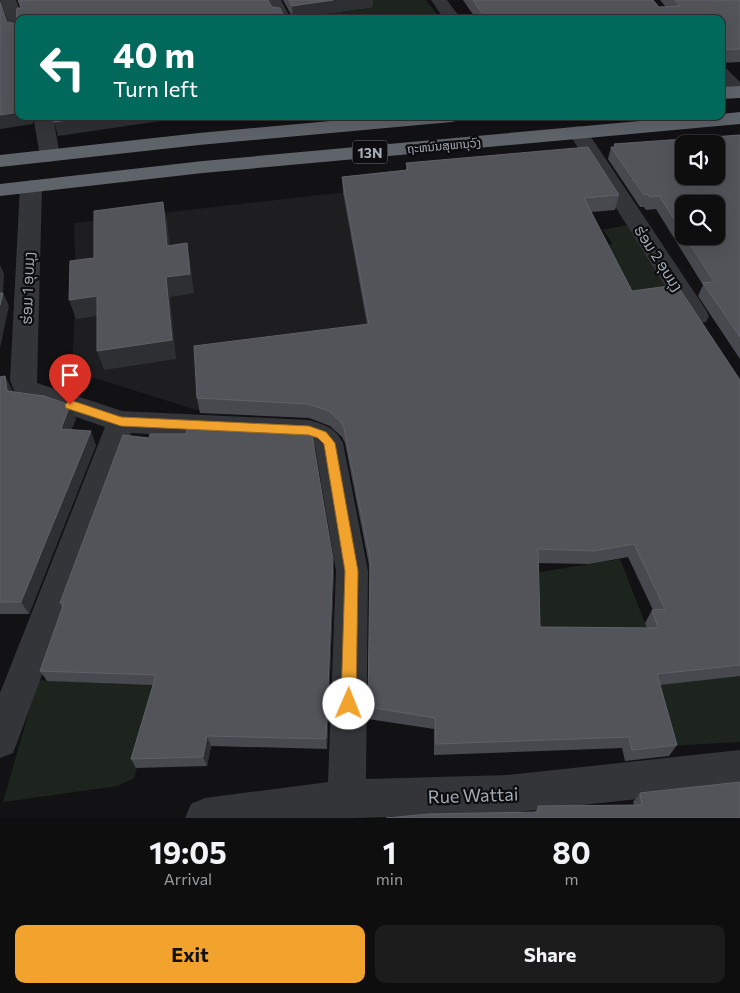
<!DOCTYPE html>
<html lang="en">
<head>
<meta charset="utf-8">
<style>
	body { margin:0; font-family:Commissioner,"Noto Sans Lao",sans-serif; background:#1c1c1d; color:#f1f3f6; height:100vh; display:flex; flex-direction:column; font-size:19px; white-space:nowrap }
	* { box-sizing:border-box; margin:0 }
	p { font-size:16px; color:#9b9c9e }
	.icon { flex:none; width:28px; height:28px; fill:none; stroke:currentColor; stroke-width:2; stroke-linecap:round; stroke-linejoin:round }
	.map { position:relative; height:818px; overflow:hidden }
	.side { display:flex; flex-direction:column; background:#0e0e0f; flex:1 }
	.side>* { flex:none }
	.hud { position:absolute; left:15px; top:15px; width:710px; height:105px; border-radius:10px; box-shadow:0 5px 20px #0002,0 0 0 1px #2e2e2f; background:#00695c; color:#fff; overflow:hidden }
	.controls { position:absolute; left:675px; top:135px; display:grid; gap:10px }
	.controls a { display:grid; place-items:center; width:50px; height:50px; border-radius:10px; background:#0e0e0f; box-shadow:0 5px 20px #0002,0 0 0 1px #2e2e2f; font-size:25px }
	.pin { position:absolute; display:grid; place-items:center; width:42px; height:42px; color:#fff; margin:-51px -21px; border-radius:50% 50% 50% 0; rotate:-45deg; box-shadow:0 0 5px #0007 }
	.pin .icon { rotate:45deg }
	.me { position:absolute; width:55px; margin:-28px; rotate:1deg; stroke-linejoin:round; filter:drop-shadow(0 0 4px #0008) }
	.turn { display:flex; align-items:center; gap:18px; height:105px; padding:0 15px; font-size:22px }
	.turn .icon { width:65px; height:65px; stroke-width:2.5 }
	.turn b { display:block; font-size:35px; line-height:42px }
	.eta { display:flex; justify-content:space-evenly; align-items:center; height:85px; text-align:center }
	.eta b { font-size:30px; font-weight:700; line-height:35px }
	.cta { display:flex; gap:10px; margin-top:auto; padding:10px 15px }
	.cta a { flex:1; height:58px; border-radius:10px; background:#f1a32e; color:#111; font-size:20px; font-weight:700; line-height:58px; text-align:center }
	.cta a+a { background:#1c1c1d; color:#f1f3f6 }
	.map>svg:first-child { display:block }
</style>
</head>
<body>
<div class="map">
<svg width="740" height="818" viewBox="0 0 740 818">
	<rect width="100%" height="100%" fill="#121214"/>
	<path fill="#1e1e21" d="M 408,185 L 456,378 L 200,411 L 72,371 L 76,280 L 74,223 Z"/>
	<path fill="#1d241d" d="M 359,0 L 426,0 L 441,19 L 297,18 L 363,8 Z
		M 627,225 L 691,322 L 617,307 L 598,246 L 613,244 L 603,230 Z
		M 620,559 L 645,623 L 740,676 L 740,742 L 666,746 L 535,639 L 534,573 Z
		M 163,676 L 134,778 L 118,786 L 3,802 L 38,680 L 126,684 Z"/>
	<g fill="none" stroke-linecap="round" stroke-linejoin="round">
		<path fill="#333539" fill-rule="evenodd" d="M 0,0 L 16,0 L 23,19 L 19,19 L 19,35 L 13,34 L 11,30 Z
			M 265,0 L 281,0 L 291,19 L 275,19 Z
			M 431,0 L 447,0 L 461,19 L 444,19 Z
			M 721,68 L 727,69 L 740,82 L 740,98 L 733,96 L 721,84 Z
			M 33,116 L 53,116 L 60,156 L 57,160 L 50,162 L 43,160 L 40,156 Z
			M 578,126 L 585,128 L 706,310 L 709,316 L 706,322 L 697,324 L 688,322 L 568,132 L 571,128 Z
			M 31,180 L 38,182 L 42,186 L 37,383 L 122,411 L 309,420 C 325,425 335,427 343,443 L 368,571 L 366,779 L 508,775 L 740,750 L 740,788 L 508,813 L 355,818 L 185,818 L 191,804 L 205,798 L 328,782 L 336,571 L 315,447 L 312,443 L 131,433 L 18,740 L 13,753 L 0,758 L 0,693 L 105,427 L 16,396 L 10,380 L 20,186 L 24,182 Z"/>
		<path fill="#5f636a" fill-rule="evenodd" d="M 740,86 L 740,98 L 721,99 L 721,87 Z
			M 740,112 L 740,124 L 203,173 L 0,196 L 0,184 L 203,161 L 695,116 L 721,116 L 721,114 Z
			M 385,116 L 461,116 L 459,120 L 452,122 L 199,145 L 0,167 L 0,155 L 199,133 Z"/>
	</g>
	<path fill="#48494f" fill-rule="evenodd" d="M 283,0 L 373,0 L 373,7 L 293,18 Z
		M 463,0 L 653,0 L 659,7 L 666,7 L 660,0 L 740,0 L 740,62 L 721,63 L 721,19 L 476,19 Z
		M 740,135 L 740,359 L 698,296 L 703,285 L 656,209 L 646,210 L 644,207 L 640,207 L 608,159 L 611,147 L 614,147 L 614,144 ZM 684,204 L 716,236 L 684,236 Z
		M 406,163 L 619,195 L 615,210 L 591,212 L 632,291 L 740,380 L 740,676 L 660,685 L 677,745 L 669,756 L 625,761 L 622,748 L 434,755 L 434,729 L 368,719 L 370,570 L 345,443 L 342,437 L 330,426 L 309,418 L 200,413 L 197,398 L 367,324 L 343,192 L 342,177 L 406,170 ZM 628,557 L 653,610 L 652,610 L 645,623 L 647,628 L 540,627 L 538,563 L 589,564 Z
		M 5,376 L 12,391 L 76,419 L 71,430 L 96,445 L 29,614 L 0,614 L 0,615 L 0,377 Z
		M 334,571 L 327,749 L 211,746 L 207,766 L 136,768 L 131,759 L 153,685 L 47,681 L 40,671 L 62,608 L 60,603 Z
		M 640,793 L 740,818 L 535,812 L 538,806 L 634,805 L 633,802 Z"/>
	<path fill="#2e2f33" d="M 333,0 L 373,0 L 373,7 L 293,18 L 292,6 Z
		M 19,112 L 19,116 L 33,116 L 33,124 L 0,129 L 0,115 Z
		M 96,116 L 194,116 L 58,136 L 54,122 Z
		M 163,202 L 167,221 L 172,265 L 167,246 Z
		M 187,243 L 190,262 L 194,293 L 170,297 L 176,359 L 104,370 L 97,351 L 166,277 Z
		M 0,265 L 4,274 L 3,293 L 9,306 L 0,348 Z
		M 97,296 L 103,315 L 76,319 L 69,300 Z
		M 5,376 L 12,390 L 14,404 L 7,391 Z
		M 70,405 L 76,419 L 66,442 L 61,429 Z
		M 91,431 L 96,445 L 29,614 L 21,602 Z
		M 333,559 L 334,571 L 327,749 L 326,739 Z
		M 207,736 L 211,746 L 207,766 L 203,757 Z"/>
	<path fill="#52545a" stroke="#5f6168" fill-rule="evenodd" d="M 18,0 L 268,0 L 272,7 L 280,8 L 285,19 L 19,19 L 19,112 L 0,115 L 0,2 L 7,22 L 16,24 L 17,8 L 21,8 Z
		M 289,0 L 333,0 L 292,6 Z
		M 473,0 L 653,0 L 659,7 L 680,6 L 675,0 L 740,0 L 740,49 L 721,50 L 721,19 L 486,19 Z
		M 53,116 L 96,116 L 54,122 Z
		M 740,135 L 740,337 L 703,283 L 714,282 L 685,236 L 716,236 L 716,204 L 684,204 L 684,234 L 659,196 L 650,197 L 648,194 L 644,195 L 611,147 L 616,147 L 614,144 ZM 684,144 L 716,144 L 716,176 L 684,176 Z
		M 588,147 L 619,195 L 584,198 L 632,291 L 677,285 L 740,380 L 740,665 L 657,674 L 677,745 L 632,750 L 629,737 L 436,744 L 435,718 L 368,707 L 370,558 L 344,428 L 341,422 L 329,411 L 308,404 L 197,398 L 194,346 L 369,324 L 342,177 L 408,170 L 406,163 ZM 634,544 L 665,609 L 652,610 L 658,628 L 540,627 L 538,549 L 594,551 Z
		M 163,202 L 167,246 L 187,243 L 190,274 L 166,277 L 172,340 L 97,351 L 97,296 L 69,300 L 70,261 L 94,258 L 94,211 Z
		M 0,293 L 3,293 L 0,305 Z
		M 5,376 L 7,391 L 44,396 L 70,405 L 61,429 L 91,431 L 21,602 L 0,602 L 0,377 Z
		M 188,425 L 310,432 L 312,435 L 333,559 L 326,739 L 207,736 L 203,757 L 131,759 L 156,675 L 40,671 L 64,603 L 60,603 L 123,435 L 149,438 L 150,434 L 186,434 Z
		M 740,782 L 740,818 L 386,818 L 429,814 L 539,812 L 538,806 L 642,805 L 640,793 Z"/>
	<path fill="#f1a32e" stroke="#9d6a1e" d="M 70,400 L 121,417 L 309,426 L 326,432 L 335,443 L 358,571 L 356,704 L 354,709 L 349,711 L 344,709 L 341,704 L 345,571 L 324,444 L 318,438 L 309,435 L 121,426 L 66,408 L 65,405 Z"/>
	<g text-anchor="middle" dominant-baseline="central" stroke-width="4.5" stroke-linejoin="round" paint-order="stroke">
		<g font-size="12" fill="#a4aab4" stroke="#0d0d0f">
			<text transform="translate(444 145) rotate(-5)">ຖະຫນົນສຸພານຸວົງ</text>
		</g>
		<rect fill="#0d0d0f" stroke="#777b82" stroke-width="1" x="352.5" y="140.5" width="35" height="23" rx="4"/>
		<g font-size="14" font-weight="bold" fill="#a4aab4">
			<text x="370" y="152">13N</text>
		</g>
		<g font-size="15" fill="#a4aab4" stroke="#0d0d0f">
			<text transform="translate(659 258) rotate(57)">ຮ່ອມ 2 ອຸບມຸງ</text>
			<text transform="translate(27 288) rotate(-88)">ຮ່ອມ 1 ອຸບມຸງ</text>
		</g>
		<g font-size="18" fill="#a4aab4" stroke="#0d0d0f">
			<text transform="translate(473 795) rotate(-2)">Rue Wattai</text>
		</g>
	</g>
</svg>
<div class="controls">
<a><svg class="icon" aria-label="sound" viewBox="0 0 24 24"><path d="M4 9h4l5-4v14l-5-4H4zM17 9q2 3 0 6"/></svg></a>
<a><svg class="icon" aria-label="search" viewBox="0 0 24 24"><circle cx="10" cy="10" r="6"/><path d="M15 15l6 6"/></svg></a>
</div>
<div class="pin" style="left:70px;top:405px;background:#d93025"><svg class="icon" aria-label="arrive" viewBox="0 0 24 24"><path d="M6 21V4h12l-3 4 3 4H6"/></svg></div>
<svg class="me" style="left:349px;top:704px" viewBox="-20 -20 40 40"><circle r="19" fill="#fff"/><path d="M0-13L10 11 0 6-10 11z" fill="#f1a32e"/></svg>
<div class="hud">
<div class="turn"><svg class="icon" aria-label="left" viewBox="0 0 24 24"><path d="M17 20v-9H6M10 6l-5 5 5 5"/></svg><div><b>40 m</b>Turn left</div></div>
</div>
</div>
<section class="side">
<div class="eta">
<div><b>19:05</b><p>Arrival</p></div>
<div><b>1</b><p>min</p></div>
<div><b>80</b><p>m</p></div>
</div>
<div class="cta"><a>Exit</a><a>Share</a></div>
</section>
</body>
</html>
